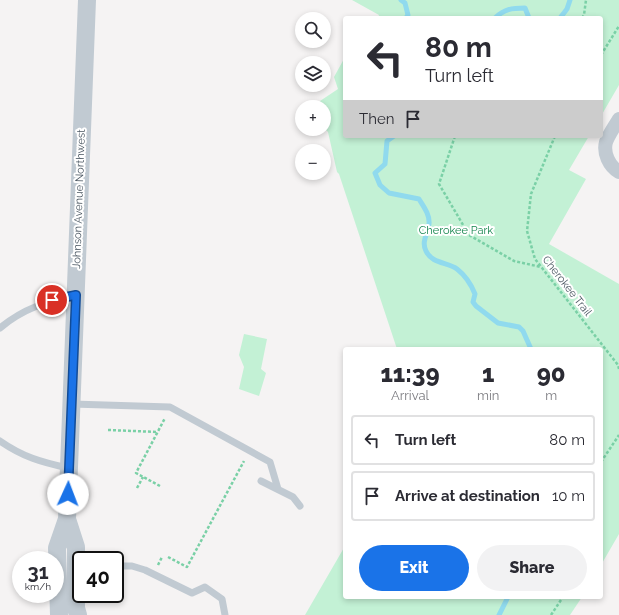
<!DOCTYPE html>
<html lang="en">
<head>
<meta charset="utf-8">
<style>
	body { margin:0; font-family:Raleway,sans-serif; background:#f2f2f3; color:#2b2b33; height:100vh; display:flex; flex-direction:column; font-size:15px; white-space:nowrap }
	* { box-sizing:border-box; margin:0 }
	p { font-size:13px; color:#7c7c81 }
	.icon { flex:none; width:22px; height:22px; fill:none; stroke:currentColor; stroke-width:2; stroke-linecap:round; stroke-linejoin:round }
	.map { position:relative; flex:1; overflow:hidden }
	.drawer { position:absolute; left:343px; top:347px; width:260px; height:252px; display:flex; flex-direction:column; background:#fff; border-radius:4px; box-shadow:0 2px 6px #0003 }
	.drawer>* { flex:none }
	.top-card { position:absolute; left:343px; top:16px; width:260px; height:122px; border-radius:4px; box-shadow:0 2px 6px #0003; background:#fff; color:#2b2b33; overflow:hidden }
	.fabs { position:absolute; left:295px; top:12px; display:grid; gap:8px }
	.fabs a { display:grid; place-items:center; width:36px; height:36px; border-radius:50%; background:#fff; box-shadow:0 2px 6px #0003; font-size:20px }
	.speed { position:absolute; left:12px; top:551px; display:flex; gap:8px; font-size:20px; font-weight:700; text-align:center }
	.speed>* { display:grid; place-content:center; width:52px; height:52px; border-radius:50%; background:#fff; box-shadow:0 2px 6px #0003; line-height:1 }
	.speed small { font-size:10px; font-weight:400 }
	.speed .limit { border:2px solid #111; border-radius:6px; background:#fff; color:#111 }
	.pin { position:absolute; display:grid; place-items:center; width:34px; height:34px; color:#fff; margin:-17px; border:2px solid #fff; border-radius:50%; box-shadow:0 1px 4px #0007 }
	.me { position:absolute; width:44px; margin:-22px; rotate:2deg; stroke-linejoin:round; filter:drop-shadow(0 0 3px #0008) }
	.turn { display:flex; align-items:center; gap:14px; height:84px; padding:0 16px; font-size:18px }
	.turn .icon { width:52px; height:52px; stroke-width:2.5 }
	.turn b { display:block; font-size:28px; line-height:34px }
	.then { display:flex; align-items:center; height:38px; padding:0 16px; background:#0003; gap:8px; font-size:15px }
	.eta { display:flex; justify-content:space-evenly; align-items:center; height:68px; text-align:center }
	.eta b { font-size:24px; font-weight:800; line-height:28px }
	.cta { display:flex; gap:8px; margin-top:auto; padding:8px 16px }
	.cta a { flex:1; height:46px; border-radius:24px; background:#1a73e8; color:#fff; font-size:16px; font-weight:800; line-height:46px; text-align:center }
	.cta a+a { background:#f2f2f3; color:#2b2b33 }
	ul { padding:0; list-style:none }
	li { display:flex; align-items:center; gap:12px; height:50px; margin:0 8px 6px; padding:0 8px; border:2px solid #e1e1e2; border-radius:4px }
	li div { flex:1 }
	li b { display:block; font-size:15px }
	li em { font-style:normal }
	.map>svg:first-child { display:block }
</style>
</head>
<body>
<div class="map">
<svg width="619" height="615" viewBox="0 0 619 615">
	<rect width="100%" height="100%" fill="#f5f3f3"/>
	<path fill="#c3f1d5" d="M 352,0 L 619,0 L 619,85 L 601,116 L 601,18 L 378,18 L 379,15 Z
		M 345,57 L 345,136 L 589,136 L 569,170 L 586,179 L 549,244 L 619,284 L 619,534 L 601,565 L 601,349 L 397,349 L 339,174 L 337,172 L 328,132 L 324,128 L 324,107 L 311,107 L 338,89 L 334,77 Z
		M 244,334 L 267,339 L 261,369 L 266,373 L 259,396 L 239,389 L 244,367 L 239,355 Z
		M 345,546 L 345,597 L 582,597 L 570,615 L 305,615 Z"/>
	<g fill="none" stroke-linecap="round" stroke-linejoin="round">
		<path stroke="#90daee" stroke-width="5" d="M 401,0 L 405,3 L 408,15 L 406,18
			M 495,18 C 504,9 512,8 525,8 L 529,18
			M 560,18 L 567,9 L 570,0
			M 394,136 L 387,141 L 385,164 L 375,173 L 380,185 L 389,193 L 419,199 C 424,207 430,215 429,224 C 428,234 421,241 426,251 C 432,264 448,262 457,269 C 466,276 471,284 475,294 L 473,302 L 476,306 L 498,323 L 519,327 L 523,331 L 531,349
			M 499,615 L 508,597"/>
		<path stroke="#7ad0a6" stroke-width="2.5" stroke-dasharray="3 2" stroke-linecap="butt" d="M 582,18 L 584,15 L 586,0
			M 601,55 L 619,26
			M 455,136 L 439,184 L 469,235 L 514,261 L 541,267
			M 555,136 L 531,194 L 527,231 L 535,259 L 618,365 L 619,369
			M 108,430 L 158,432
			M 601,462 L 619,435
			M 160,486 L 136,473 L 165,418
			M 137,488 L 143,477
			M 168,557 L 187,567 L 244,461
			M 158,565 L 162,557
			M 551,615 L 563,597"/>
		<path stroke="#c1cad2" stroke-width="7" d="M 0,328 C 24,308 46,302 75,295
			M 72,404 L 170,407 L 270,462 L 278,489
			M 0,441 C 23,457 41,462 68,468
			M 261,481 L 293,497 L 300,506
			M 117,566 L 132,566 L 145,570 L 192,593 L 205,587 L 222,599 L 225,615"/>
		<path stroke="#c1cad2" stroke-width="14" d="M 619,119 C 615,126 609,134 606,142 C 603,153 609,166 619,172"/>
		<path stroke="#c1cad2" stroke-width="18" d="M 67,519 L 76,547 L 76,608 L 78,615
			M 59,615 L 57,548 L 67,519 L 87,0"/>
	</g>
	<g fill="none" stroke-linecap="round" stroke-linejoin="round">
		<g stroke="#114b97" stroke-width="10">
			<path id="route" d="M 52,300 L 76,295 L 68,494"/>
		</g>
		<use href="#route" stroke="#1a73e8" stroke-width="7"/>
	</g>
	<g text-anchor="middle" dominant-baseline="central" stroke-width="4" stroke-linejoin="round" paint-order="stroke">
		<g font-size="11" fill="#4a5661" stroke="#fff">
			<text transform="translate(79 199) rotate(-88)">Johnson Avenue Northwest</text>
			<text transform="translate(567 286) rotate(52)">Cherokee Trail</text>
		</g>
		<g font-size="11" fill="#17864f" stroke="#fff">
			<text x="456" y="230">Cherokee Park</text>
		</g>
	</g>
</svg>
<div class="fabs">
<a><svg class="icon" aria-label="search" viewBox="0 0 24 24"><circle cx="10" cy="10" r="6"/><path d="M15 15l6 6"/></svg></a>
<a><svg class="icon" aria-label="layers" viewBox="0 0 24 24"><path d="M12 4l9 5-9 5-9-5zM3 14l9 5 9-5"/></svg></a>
<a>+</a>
<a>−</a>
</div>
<div class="speed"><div>31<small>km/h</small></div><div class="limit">40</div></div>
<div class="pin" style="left:52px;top:300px;background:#d93025"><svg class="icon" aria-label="arrive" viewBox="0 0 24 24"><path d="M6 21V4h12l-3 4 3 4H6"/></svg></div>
<svg class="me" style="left:68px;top:494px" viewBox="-20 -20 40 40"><circle r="19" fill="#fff"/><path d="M0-13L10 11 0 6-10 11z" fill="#1a73e8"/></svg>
<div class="top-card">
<div class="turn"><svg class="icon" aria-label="left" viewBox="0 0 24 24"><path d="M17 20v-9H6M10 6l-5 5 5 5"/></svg><div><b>80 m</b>Turn left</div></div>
<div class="then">Then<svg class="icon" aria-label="arrive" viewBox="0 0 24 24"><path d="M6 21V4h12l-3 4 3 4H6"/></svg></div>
</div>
<section class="drawer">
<div class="eta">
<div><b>11:39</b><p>Arrival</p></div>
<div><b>1</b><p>min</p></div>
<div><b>90</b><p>m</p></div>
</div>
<ul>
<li><svg class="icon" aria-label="left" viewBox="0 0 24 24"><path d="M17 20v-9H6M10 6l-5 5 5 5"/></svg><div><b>Turn left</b></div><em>80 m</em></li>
<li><svg class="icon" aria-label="arrive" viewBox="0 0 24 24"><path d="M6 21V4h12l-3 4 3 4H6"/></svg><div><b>Arrive at destination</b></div><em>10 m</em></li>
</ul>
<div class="cta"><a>Exit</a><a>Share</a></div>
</section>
</div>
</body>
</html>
